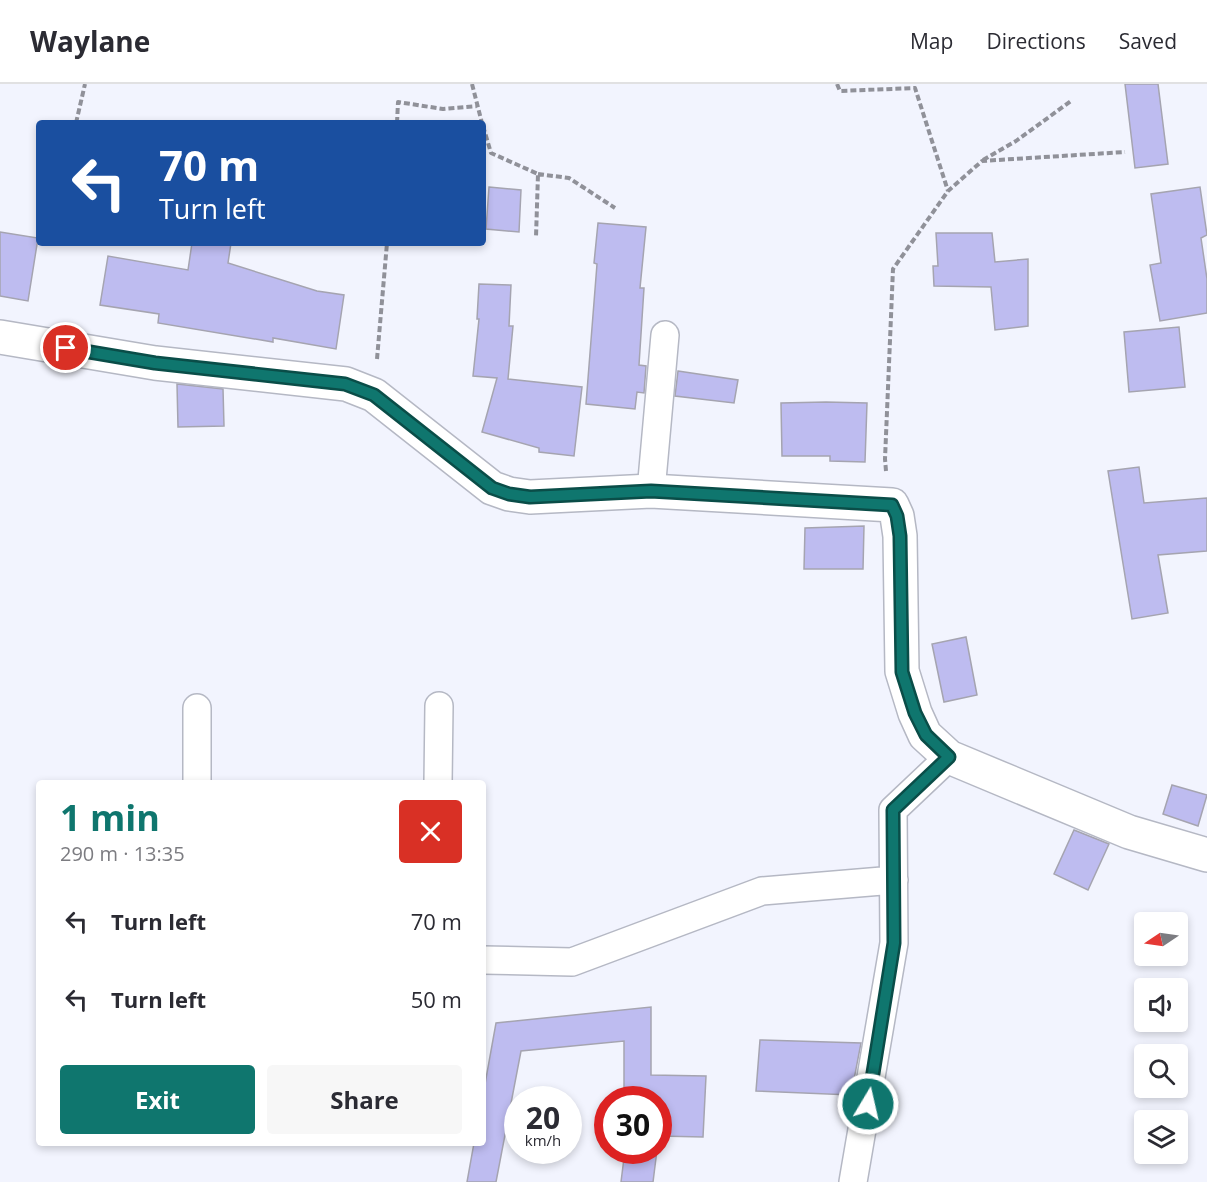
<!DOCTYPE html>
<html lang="en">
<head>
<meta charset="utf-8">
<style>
	body { margin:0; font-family:"Open Sans",sans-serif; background:#f7f7f7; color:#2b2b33; height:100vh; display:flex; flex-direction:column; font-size:22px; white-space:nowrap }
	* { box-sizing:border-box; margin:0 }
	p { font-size:20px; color:#7c7c81 }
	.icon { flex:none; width:33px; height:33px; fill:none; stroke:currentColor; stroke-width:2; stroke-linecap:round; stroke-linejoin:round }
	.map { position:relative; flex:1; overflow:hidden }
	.sheet { position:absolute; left:36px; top:696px; width:450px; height:366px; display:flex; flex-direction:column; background:#fff; border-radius:6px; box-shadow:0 3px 9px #0003 }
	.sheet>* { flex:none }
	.guide { position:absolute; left:36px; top:36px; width:450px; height:126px; border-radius:6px; box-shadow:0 3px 9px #0003; background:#1a4fa0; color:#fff; overflow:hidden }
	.needle { width:39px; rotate:257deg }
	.controls { position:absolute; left:1134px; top:828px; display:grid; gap:12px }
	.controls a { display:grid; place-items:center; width:54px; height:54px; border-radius:6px; background:#fff; box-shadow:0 3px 9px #0003; font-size:30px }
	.speed { position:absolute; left:504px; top:1002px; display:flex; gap:12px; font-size:30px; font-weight:700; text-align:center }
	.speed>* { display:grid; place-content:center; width:78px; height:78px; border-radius:50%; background:#fff; box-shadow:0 3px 9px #0003; line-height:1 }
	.speed small { font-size:15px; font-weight:400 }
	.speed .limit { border:9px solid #d22; background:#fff; color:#111 }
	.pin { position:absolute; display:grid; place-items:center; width:51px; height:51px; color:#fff; margin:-26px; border:3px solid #fff; border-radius:50%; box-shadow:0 2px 6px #0007 }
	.me { position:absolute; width:66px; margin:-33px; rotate:9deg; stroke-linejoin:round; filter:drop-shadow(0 0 4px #0008) }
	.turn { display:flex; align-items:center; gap:21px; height:126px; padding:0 24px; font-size:27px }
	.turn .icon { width:78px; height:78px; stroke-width:2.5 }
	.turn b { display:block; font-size:42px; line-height:51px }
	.round { display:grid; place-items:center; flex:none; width:63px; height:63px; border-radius:6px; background:#f7f7f7 }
	.headline { display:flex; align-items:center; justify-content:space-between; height:102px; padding:0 24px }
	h1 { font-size:36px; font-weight:700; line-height:45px; color:#0f766e }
	.primary-button { display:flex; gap:12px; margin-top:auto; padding:12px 24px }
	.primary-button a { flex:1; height:69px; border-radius:6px; background:#0f766e; color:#fff; font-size:24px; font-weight:700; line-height:69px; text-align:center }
	.primary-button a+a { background:#f7f7f7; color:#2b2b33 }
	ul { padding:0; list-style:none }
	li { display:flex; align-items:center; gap:18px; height:78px; padding:0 24px }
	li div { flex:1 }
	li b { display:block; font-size:22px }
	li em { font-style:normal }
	header { display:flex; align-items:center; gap:36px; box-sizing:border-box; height:84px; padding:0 30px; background:#fff; border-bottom:2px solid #e1e1e2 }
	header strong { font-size:28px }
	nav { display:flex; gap:33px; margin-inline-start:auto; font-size:21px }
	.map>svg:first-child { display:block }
</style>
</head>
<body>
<header>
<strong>Waylane</strong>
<nav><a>Map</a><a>Directions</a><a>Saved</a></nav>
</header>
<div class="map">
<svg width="1207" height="1098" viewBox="0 0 1207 1098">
	<rect width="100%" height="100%" fill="#f2f4fe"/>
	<path fill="#bebcf0" stroke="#a5a4b0" stroke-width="1.5" d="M 1125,0 L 1158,0 L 1168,80 L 1135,84 Z
		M 489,103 L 521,106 L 519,148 L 486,145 Z
		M 1200,103 L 1207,151 L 1201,154 L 1207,195 L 1207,229 L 1160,237 L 1150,181 L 1161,179 L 1151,110 Z
		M 598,139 L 646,143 L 640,204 L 644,204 L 639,281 L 646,282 L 644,309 L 637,308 L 635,325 L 586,320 L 597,180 L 594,179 Z
		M 0,148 L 38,154 L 28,217 L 0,212 Z
		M 936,149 L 992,149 L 995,178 L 1028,175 L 1028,242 L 995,246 L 991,203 L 934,202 L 933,182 L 938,182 Z
		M 192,159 L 231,159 L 228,179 L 317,207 L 344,211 L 336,265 L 273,254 L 273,258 L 158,239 L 159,230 L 100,221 L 108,172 L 188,186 Z
		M 479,200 L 511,201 L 509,242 L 513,242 L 508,295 L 582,303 L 574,372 L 539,368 L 539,364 L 482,348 L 497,294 L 473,292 L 479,235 L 477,235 Z
		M 1179,243 L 1185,303 L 1129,308 L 1124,248 Z
		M 678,287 L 738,296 L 734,319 L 675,312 Z
		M 177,300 L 223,305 L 224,342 L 178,343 Z
		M 826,318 L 867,319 L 865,378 L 830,377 L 830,372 L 782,372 L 781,319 Z
		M 1139,383 L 1144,419 L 1207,414 L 1207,467 L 1158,471 L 1168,529 L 1132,535 L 1108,387 Z
		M 864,442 L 863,485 L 804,485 L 805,444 Z
		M 966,553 L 977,611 L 944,618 L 932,560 Z
		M 1172,701 L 1207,711 L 1198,742 L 1163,730 Z
		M 1074,746 L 1109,760 L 1088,806 L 1054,790 Z
		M 651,923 L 651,991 L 706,992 L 703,1053 L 659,1052 L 658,1055 L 658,1016 L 624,1016 L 624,957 L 521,967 L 496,1098 L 467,1098 L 474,1059 L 483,1059 L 483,1011 L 496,939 Z
		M 760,956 L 861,959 L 851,1011 L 756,1007 Z
		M 625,1066 L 657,1066 L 653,1098 L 621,1098 Z"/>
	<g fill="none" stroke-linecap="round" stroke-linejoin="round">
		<g stroke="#b5b8c4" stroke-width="30">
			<path id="street" d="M 651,407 L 665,251
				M 197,624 L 197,699
				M 438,699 L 439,622
				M 483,876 L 572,878 L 762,807 L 894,796
				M 853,1098 L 894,859 L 893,726 L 949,673"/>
		</g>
		<g stroke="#b5b8c4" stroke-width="36">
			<path id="secondary" d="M 0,253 L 155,279 L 346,300 L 374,311 L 492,404 L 509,410 L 530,413 L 651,407 L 892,421 L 897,432 L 900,452 L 902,587 L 915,629 L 925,651 L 949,673 L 1129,748 L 1207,771"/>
		</g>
		<path stroke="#909199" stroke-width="4" stroke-dasharray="6 3" stroke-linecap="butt" d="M 472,0 L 482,39
			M 837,0 L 840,7 L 915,4 L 948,107
			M 76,39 L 85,0
			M 397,39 L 398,18 L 443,25 L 477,22
			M 483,42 L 491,69 L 538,90 L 536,153
			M 983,76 L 1016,57 L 1071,17
			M 538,90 L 569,94 L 615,124
			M 377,275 L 387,159
			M 886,387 L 885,375 L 893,185 L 948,107 L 982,77 L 1125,68"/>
		<use href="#street" stroke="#fff" stroke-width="27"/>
		<use href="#secondary" stroke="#fff" stroke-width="33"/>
	</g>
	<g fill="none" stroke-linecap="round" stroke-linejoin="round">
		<g stroke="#0a4d48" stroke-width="15">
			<path id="route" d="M 66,264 L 155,279 L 345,300 L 374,311 L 492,404 L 509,410 L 530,413 L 651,407 L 892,421 L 897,432 L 900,452 L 902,588 L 915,629 L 926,651 L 949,673 L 893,726 L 894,859 L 868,1020"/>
		</g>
		<use href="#route" stroke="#0f766e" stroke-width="10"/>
	</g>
</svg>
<div class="controls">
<a><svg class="needle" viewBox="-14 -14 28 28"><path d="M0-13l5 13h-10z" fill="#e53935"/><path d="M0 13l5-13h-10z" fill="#7c7c81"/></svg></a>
<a><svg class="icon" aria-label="sound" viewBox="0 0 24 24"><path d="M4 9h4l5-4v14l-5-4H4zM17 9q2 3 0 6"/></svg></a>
<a><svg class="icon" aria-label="search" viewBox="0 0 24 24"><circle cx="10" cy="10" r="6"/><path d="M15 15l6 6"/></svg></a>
<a><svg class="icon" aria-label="layers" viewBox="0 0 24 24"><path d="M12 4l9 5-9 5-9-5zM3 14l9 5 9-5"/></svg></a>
</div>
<div class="speed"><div>20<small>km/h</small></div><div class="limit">30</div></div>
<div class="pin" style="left:66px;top:264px;background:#d93025"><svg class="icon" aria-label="arrive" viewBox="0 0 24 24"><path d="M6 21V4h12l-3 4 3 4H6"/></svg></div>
<svg class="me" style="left:868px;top:1020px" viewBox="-20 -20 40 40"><circle r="17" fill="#0f766e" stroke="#fff" stroke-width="3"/><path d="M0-11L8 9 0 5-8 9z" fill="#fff"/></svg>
<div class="guide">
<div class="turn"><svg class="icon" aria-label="left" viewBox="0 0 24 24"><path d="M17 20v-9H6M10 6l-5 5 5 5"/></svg><div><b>70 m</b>Turn left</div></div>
</div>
<section class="sheet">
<div class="headline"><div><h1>1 min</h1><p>290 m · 13:35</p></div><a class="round" style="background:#d93025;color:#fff"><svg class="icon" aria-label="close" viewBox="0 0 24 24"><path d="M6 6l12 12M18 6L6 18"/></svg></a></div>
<ul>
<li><svg class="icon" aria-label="left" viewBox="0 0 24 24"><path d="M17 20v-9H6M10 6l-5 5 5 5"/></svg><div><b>Turn left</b></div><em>70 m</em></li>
<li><svg class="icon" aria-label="left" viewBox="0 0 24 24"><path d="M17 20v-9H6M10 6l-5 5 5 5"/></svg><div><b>Turn left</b></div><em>50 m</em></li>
</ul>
<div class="primary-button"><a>Exit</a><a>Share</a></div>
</section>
</div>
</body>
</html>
